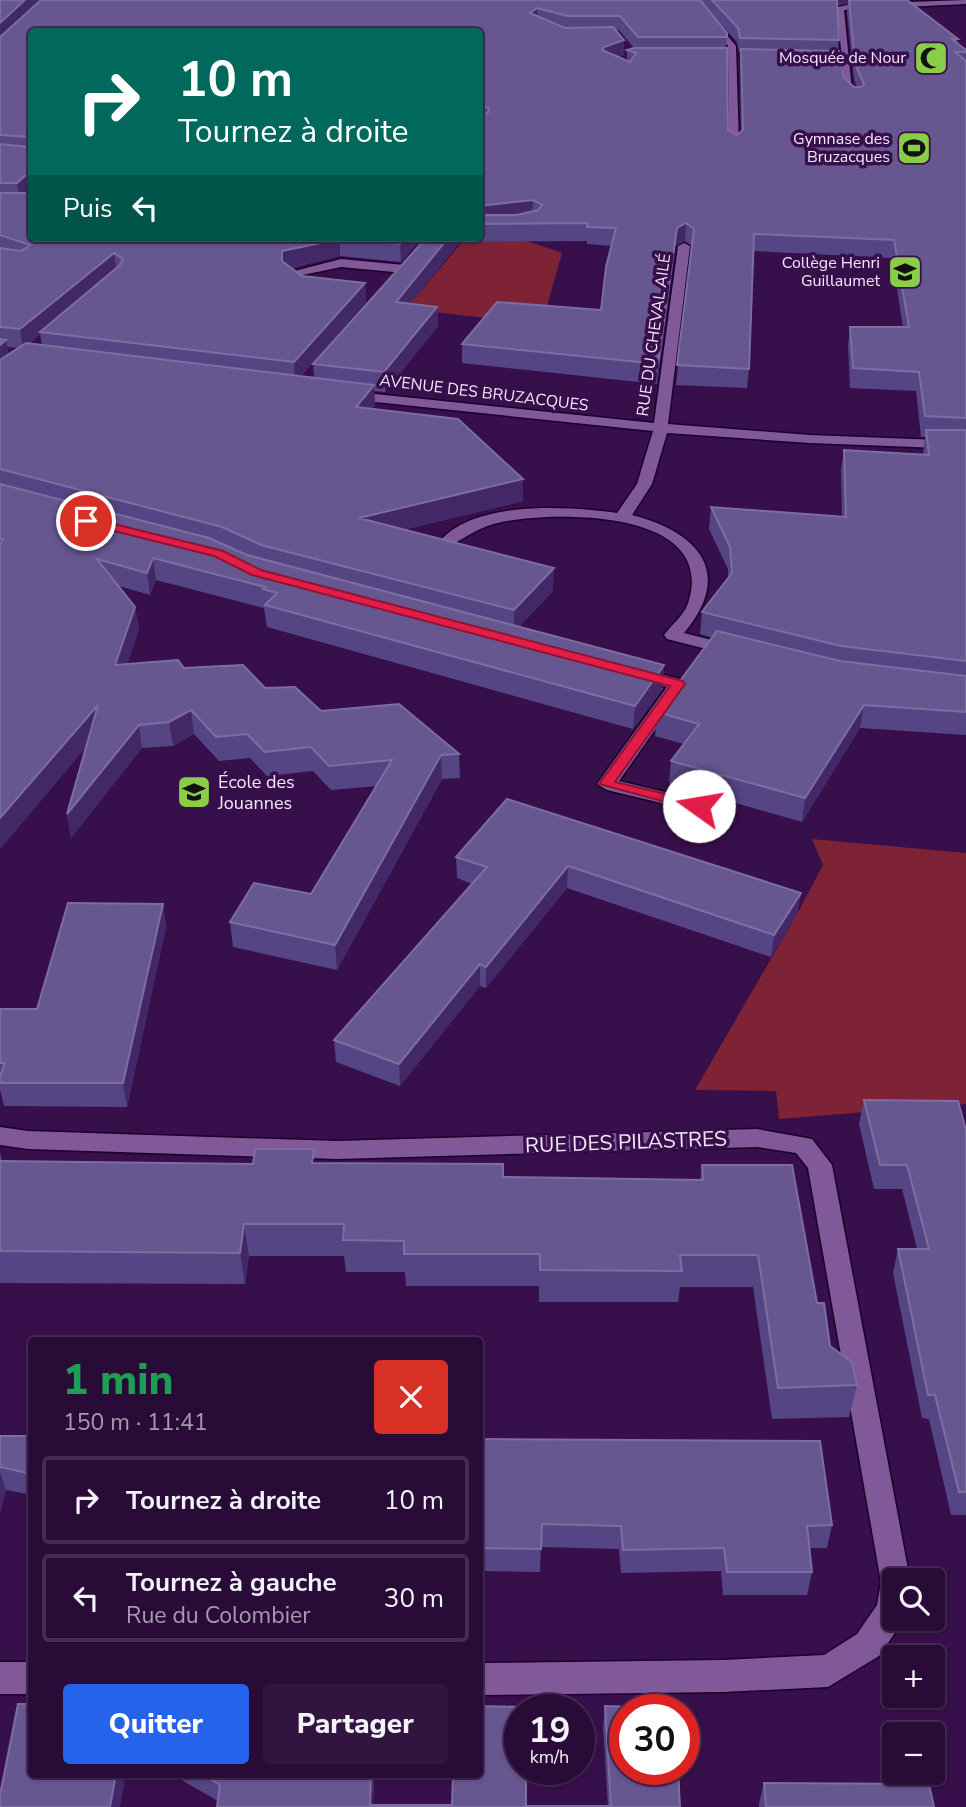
<!DOCTYPE html>
<html lang="fr">
<head>
<meta charset="utf-8">
<style>
	body { margin:0; font-family:"Nunito Sans",sans-serif; background:#311440; color:#f1f3f6; height:100vh; display:flex; flex-direction:column; font-size:26px; white-space:nowrap }
	* { box-sizing:border-box; margin:0 }
	p { font-size:23px; color:#a59bae }
	.icon { flex:none; width:38px; height:38px; fill:none; stroke:currentColor; stroke-width:2; stroke-linecap:round; stroke-linejoin:round }
	.map { position:relative; flex:1; overflow:hidden }
	.sheet { position:absolute; left:28px; top:1337px; width:455px; height:441px; display:flex; flex-direction:column; background:#290b38; border-radius:7px; box-shadow:0 2px 5px #0004,0 0 0 2px #452b53 }
	.sheet>* { flex:none }
	.hud { position:absolute; left:28px; top:28px; width:455px; height:214px; border-radius:7px; box-shadow:0 2px 5px #0004,0 0 0 2px #452b53; background:#00695c; color:#fff; overflow:hidden }
	.controls { position:absolute; left:882px; top:1568px; display:grid; gap:14px }
	.controls a { display:grid; place-items:center; width:63px; height:63px; border-radius:7px; background:#290b38; box-shadow:0 2px 5px #0004,0 0 0 2px #452b53; font-size:35px }
	.speed { position:absolute; left:504px; top:1694px; display:flex; gap:14px; font-size:35px; font-weight:700; text-align:center }
	.speed>* { display:grid; place-content:center; width:91px; height:91px; border-radius:50%; background:#290b38; box-shadow:0 2px 5px #0004,0 0 0 2px #452b53; line-height:1 }
	.speed small { font-size:18px; font-weight:400 }
	.speed .limit { border:10px solid #d22; background:#fff; color:#111 }
	.pin { position:absolute; display:grid; place-items:center; width:60px; height:60px; color:#fff; margin:-30px; border:4px solid #fff; border-radius:50%; box-shadow:0 2px 7px #0007 }
	.me { position:absolute; width:77px; margin:-38px; rotate:283deg; stroke-linejoin:round; filter:drop-shadow(0 0 5px #0008) }
	.turn { display:flex; align-items:center; gap:24px; height:147px; padding:0 35px; font-size:32px }
	.turn .icon { width:91px; height:91px; stroke-width:2.5 }
	.turn b { display:block; font-size:49px; line-height:60px }
	.then { display:flex; align-items:center; height:66px; padding:0 35px; background:#0003; gap:14px; font-size:26px }
	.round { display:grid; place-items:center; flex:none; width:74px; height:74px; border-radius:7px; background:#311440 }
	.headline { display:flex; align-items:center; justify-content:space-between; height:119px; padding:0 35px }
	h1 { font-size:42px; font-weight:800; line-height:52px; color:#1e9e55 }
	.primary-button { display:flex; gap:14px; margin-top:auto; padding:14px 35px }
	.primary-button a { flex:1; height:80px; border-radius:7px; background:#2563eb; color:#fff; font-size:28px; font-weight:800; line-height:80px; text-align:center }
	.primary-button a+a { background:#311440; color:#f1f3f6 }
	ul { padding:0; list-style:none }
	li { display:flex; align-items:center; gap:21px; height:88px; margin:0 14px 10px; padding:0 21px; border:4px solid #452b53; border-radius:7px }
	li div { flex:1 }
	li b { display:block; font-size:26px }
	li em { font-style:normal }
	.map>svg:first-child { display:block }
</style>
</head>
<body>
<div class="map">
<svg width="966" height="1807" viewBox="0 0 966 1807">
	<rect width="100%" height="100%" fill="#370f4a"/>
	<path fill="#7e2336" d="M 527,241 L 562,253 L 542,324 L 406,309 L 462,242 Z
		M 812,839 L 966,853 L 966,1104 L 779,1119 L 776,1091 L 695,1090 L 797,914 L 823,865 Z"/>
	<g fill="none" stroke-linecap="round" stroke-linejoin="round">
		<g stroke="#1b0029" stroke-width="3">
			<path id="street" d="M 966,0 L 966,4 L 844,10 L 851,80 L 852,89 L 862,98 L 854,100 L 845,92 L 837,7 L 853,4 Z
				M 709,14 L 736,46 L 739,146 L 734,149 L 729,146 L 728,46 L 705,16 Z
				M 684,243 L 690,246 L 668,424 L 810,435 L 966,441 L 966,449 L 810,443 L 667,433 L 652,484 L 632,515 C 698,532 735,572 684,633 L 740,647 L 743,651 L 740,655 L 734,656 L 667,639 L 664,635 C 672,624 686,614 689,600 C 715,509 556,511 502,522 C 484,525 468,535 454,544 L 448,546 L 440,541 C 475,500 569,506 617,513 L 637,484 L 653,431 L 346,399 L 339,395 L 346,391 L 654,423 L 678,246 Z
				M 341,259 L 404,265 L 410,269 L 404,273 L 341,267 L 298,276 L 309,285 L 303,289 L 283,274 Z
				M 636,668 L 684,680 L 687,684 L 619,781 L 706,802 L 709,806 L 706,810 L 699,812 L 607,790 L 597,784 L 667,687 L 630,677 L 627,673 L 630,669 Z
				M 0,1127 L 28,1131 L 337,1141 L 757,1129 L 812,1139 L 832,1165 L 910,1580 L 894,1580 L 894,1619 L 903,1621 L 879,1656 L 828,1687 L 723,1692 L 480,1695 L 480,1663 L 723,1660 L 824,1655 L 857,1634 L 877,1605 L 881,1582 L 808,1168 L 796,1153 L 757,1147 L 337,1159 L 28,1149 L 0,1145 Z
				M 0,1662 L 32,1662 L 32,1694 L 0,1694 Z"/>
		</g>
		<use href="#street" fill="#815999" fill-rule="evenodd"/>
	</g>
	<path fill="#564584" fill-rule="evenodd" d="M 0,0 L 907,0 L 958,39 L 957,44 L 966,50 L 966,735 L 860,728 L 802,822 L 669,784 L 671,761 L 684,744 L 655,736 L 657,712 L 713,638 L 700,634 L 702,612 L 728,578 L 728,569 L 709,529 L 711,507 L 842,517 L 841,470 L 844,450 L 923,454 L 925,437 L 921,437 L 916,391 L 850,388 L 848,346 L 850,327 L 903,327 L 892,258 L 753,251 L 749,369 L 747,388 L 676,385 L 692,246 L 685,241 L 675,246 L 657,384 L 462,363 L 462,344 L 601,310 L 612,246 L 587,244 L 587,241 L 460,242 L 410,304 L 437,307 L 438,326 L 385,392 L 374,391 L 375,405 L 371,409 L 523,501 L 403,530 L 553,591 L 519,627 L 663,689 L 633,729 L 267,627 L 264,608 L 156,580 L 150,595 L 119,586 L 135,607 L 139,630 L 127,664 L 184,668 L 265,688 L 321,711 L 459,754 L 460,778 L 442,779 L 337,970 L 233,947 L 230,922 L 311,894 L 377,786 L 331,790 L 313,771 L 267,776 L 250,758 L 219,761 L 194,734 L 173,746 L 142,748 L 71,838 L 67,814 L 86,747 L 0,849 ZM 848,4 L 847,12 L 854,79 L 857,87 L 854,87 L 843,77 L 838,51 L 839,40 L 837,5 ZM 710,12 L 737,42 L 739,52 L 741,52 L 740,64 L 741,131 L 737,135 L 728,130 L 726,48 L 727,33 ZM 616,30 L 619,30 L 634,48 L 627,50 L 627,60 L 618,57 L 624,55 L 624,40 ZM 32,32 L 480,32 L 480,238 L 426,238 L 313,364 L 314,377 L 301,376 L 366,302 L 365,283 L 302,276 L 291,268 L 340,256 L 401,262 L 422,238 ZM 40,334 L 42,345 L 29,344 ZM 7,347 L 19,348 L 9,355 Z
		M 507,799 L 801,893 L 797,914 L 771,957 L 567,888 L 486,988 L 480,986 L 400,1086 L 336,1062 L 334,1040 L 472,884 L 457,878 L 456,857 Z
		M 163,904 L 166,927 L 127,1107 L 4,1106 L 0,1090 L 0,1009 L 37,1009 Z
		M 864,1100 L 966,1130 L 966,1515 L 951,1515 L 929,1419 L 922,1418 L 893,1273 L 898,1249 L 917,1249 L 902,1189 L 874,1189 L 859,1124 Z
		M 0,1152 L 2,1161 L 253,1164 L 315,1163 L 503,1177 L 700,1180 L 702,1165 L 817,1303 L 830,1346 L 857,1385 L 849,1417 L 772,1419 L 753,1287 L 680,1287 L 678,1302 L 539,1302 L 539,1286 L 406,1286 L 405,1272 L 346,1272 L 344,1256 L 249,1256 L 245,1284 L 0,1283 Z
		M 0,1436 L 32,1436 L 32,1495 L 6,1490 L 0,1513 Z
		M 480,1439 L 832,1525 L 827,1548 L 810,1548 L 812,1572 L 807,1595 L 723,1595 L 721,1571 L 621,1573 L 619,1549 L 541,1547 L 540,1572 L 480,1571 Z
		M 605,1706 L 680,1807 L 217,1807 L 218,1801 L 171,1774 L 374,1774 L 373,1805 L 608,1806 L 603,1726 Z
		M 764,1783 L 934,1807 L 759,1807 L 759,1803 Z"/>
	<path fill="#422867" d="M 25,0 L 41,0 L 0,39 L 0,23 Z
		M 836,0 L 848,0 L 848,4 L 835,5 Z
		M 537,8 L 537,21 L 530,13 Z
		M 624,40 L 624,55 L 603,62 L 602,50 L 604,47 Z
		M 27,174 L 30,191 L 20,200 L 17,183 Z
		M 533,200 L 532,217 L 480,224 L 480,206 Z
		M 686,223 L 685,241 L 675,246 L 657,384 L 658,364 L 677,228 Z
		M 406,238 L 422,238 L 401,262 L 400,244 Z
		M 448,238 L 460,238 L 460,242 L 396,321 L 396,302 Z
		M 340,239 L 340,256 L 283,269 L 282,251 Z
		M 114,253 L 117,271 L 40,332 L 40,334 L 23,348 L 20,329 Z
		M 365,283 L 366,302 L 295,382 L 294,362 Z
		M 437,307 L 438,326 L 385,392 L 384,372 Z
		M 6,340 L 10,360 L 0,368 L 0,345 Z
		M 374,385 L 375,405 L 357,427 L 356,407 Z
		M 523,479 L 523,501 L 360,540 L 359,518 Z
		M 153,558 L 156,580 L 150,595 L 147,573 Z
		M 554,568 L 553,591 L 514,632 L 514,610 Z
		M 135,607 L 139,630 L 119,688 L 115,665 Z
		M 664,665 L 663,689 L 633,729 L 635,706 Z
		M 98,705 L 102,728 L 0,849 L 0,818 Z
		M 864,705 L 860,728 L 802,822 L 805,798 Z
		M 191,710 L 194,734 L 173,746 L 169,722 Z
		M 139,725 L 142,748 L 71,838 L 67,814 Z
		M 441,755 L 442,779 L 337,970 L 335,945 Z
		M 568,866 L 567,888 L 486,988 L 486,967 Z
		M 801,893 L 797,914 L 771,957 L 774,935 Z
		M 163,904 L 166,927 L 127,1107 L 123,1083 Z
		M 480,964 L 480,986 L 400,1086 L 399,1064 Z
		M 244,1224 L 249,1256 L 245,1284 L 240,1253 Z
		M 0,1472 L 6,1490 L 0,1513 Z
		M 116,1774 L 126,1774 L 120,1807 L 110,1807 Z
		M 371,1774 L 374,1774 L 373,1807 L 370,1807 Z"/>
	<path fill="#675791" stroke="#7d6da2" stroke-width="2" d="M 0,0 L 25,0 L 0,23 Z
		M 41,0 L 700,0 L 727,33 L 727,37 L 638,37 L 620,16 L 567,16 L 537,8 L 530,13 L 565,28 L 613,27 L 624,40 L 604,47 L 602,50 L 630,62 L 636,53 L 627,50 L 634,48 L 727,48 L 728,130 L 737,135 L 743,130 L 741,49 L 839,51 L 843,77 L 854,87 L 862,87 L 864,84 L 855,64 L 849,0 L 907,0 L 958,39 L 952,39 L 966,50 L 966,52 L 955,52 L 966,61 L 966,418 L 925,416 L 919,372 L 853,368 L 850,327 L 909,327 L 894,240 L 754,234 L 749,369 L 677,365 L 694,229 L 686,223 L 677,228 L 658,364 L 462,344 L 497,302 L 601,310 L 606,267 L 616,228 L 587,227 L 588,223 L 480,224 L 480,214 L 480,215 L 517,215 L 538,210 L 542,205 L 533,200 L 480,206 L 480,116 L 488,113 L 489,108 L 480,106 L 480,32 L 32,32 L 32,176 L 27,174 L 17,183 L 0,183 L 0,144 L 29,147 L 31,137 L 0,135 L 0,37 Z
		M 712,0 L 837,0 L 839,40 L 740,38 L 738,28 Z
		M 32,187 L 32,238 L 406,238 L 400,244 L 340,239 L 282,251 L 282,261 L 302,276 L 365,283 L 294,362 L 40,332 L 120,265 L 123,259 L 114,253 L 20,329 L 0,327 L 0,248 L 21,251 L 30,245 L 0,235 L 0,193 L 27,193 Z
		M 426,238 L 448,238 L 396,302 L 437,307 L 384,372 L 313,364 Z
		M 0,339 L 6,340 L 0,345 Z
		M 26,343 L 374,385 L 356,407 L 458,419 L 523,479 L 359,518 L 554,568 L 514,610 L 261,545 L 222,527 L 0,469 L 0,360 Z
		M 926,430 L 966,430 L 966,661 L 841,646 L 702,612 L 732,573 L 730,547 L 711,507 L 846,517 L 844,450 L 929,455 Z
		M 0,484 L 209,538 L 247,555 L 664,665 L 635,706 L 265,605 L 277,593 L 263,589 L 265,587 L 153,558 L 147,573 L 97,559 L 135,607 L 115,665 L 178,660 L 184,668 L 243,665 L 265,688 L 295,687 L 321,711 L 399,704 L 459,754 L 441,755 L 335,945 L 230,922 L 254,883 L 311,894 L 392,760 L 329,766 L 311,747 L 265,752 L 247,734 L 216,737 L 191,710 L 169,722 L 139,725 L 67,814 L 98,705 L 0,818 L 0,545 L 3,539 L 0,539 Z
		M 717,631 L 840,661 L 966,676 L 966,712 L 864,705 L 805,798 L 671,761 L 699,724 L 657,712 Z
		M 507,799 L 801,893 L 774,935 L 568,866 L 486,967 L 480,964 L 399,1064 L 334,1040 L 487,867 L 456,857 Z
		M 68,903 L 163,904 L 123,1083 L 0,1083 L 0,1077 L 5,1063 L 0,1063 L 0,1009 L 37,1009 Z
		M 864,1100 L 958,1101 L 966,1130 L 966,1492 L 959,1492 L 935,1395 L 928,1395 L 898,1249 L 929,1249 L 907,1165 L 880,1165 Z
		M 255,1149 L 314,1149 L 312,1163 L 503,1164 L 503,1177 L 703,1180 L 702,1165 L 792,1165 L 817,1303 L 824,1303 L 830,1346 L 852,1362 L 857,1385 L 778,1388 L 758,1255 L 680,1255 L 682,1271 L 540,1270 L 540,1254 L 404,1254 L 404,1241 L 343,1240 L 344,1224 L 244,1224 L 240,1253 L 0,1251 L 0,1161 L 253,1164 Z
		M 0,1436 L 32,1436 L 32,1474 L 0,1467 Z
		M 480,1439 L 820,1441 L 832,1525 L 807,1526 L 812,1572 L 727,1572 L 724,1548 L 623,1550 L 621,1526 L 542,1524 L 541,1549 L 480,1548 Z
		M 18,1704 L 32,1704 L 32,1774 L 116,1774 L 110,1807 L 0,1807 L 0,1795 Z
		M 480,1706 L 525,1707 L 525,1710 L 520,1710 L 520,1769 L 526,1769 L 526,1806 L 611,1806 L 605,1706 L 674,1708 L 674,1710 L 625,1710 L 625,1769 L 678,1769 L 680,1807 L 217,1807 L 220,1785 L 202,1774 L 371,1774 L 370,1805 L 452,1805 L 453,1774 L 480,1774 Z
		M 764,1783 L 929,1784 L 934,1807 L 766,1807 Z"/>
	<path fill="#e11d48" stroke="#92132f" stroke-width="2" d="M 86,517 L 223,551 L 261,570 L 683,681 L 685,684 L 615,782 L 704,803 L 706,806 L 699,811 L 599,784 L 670,686 L 252,575 L 214,556 L 82,523 L 82,518 Z"/>
	<defs>
		<g id="mosque-square" transform="scale(1.75)"><rect x="-9" y="-9" width="18" height="18" rx="4" fill="#8ace48" stroke="#370f4a"/><path d="M3.5-4.9A6 6 0 1 0 3.5 4.9A5 5 0 1 1 3.5-4.9Z" fill="#111"/></g>
		<g id="stadium-square" transform="scale(1.75)"><rect x="-9" y="-9" width="18" height="18" rx="4" fill="#8ace48" stroke="#370f4a"/><path d="M0-5a6.5 5 0 1 0 0 10a6.5 5 0 1 0 0-10ZM-3.5-1.8h7v3.6h-7Z" fill="#111"/></g>
		<g id="school-square" transform="scale(1.75)"><rect x="-9" y="-9" width="18" height="18" rx="4" fill="#8ace48" stroke="#370f4a"/><path d="M0-5L7-2L0 1L-7-2ZM-4 1L0 2.5L4 1V4Q0 6-4 4Z" fill="#111"/></g>
	</defs>
	<g fill-rule="evenodd">
		<use href="#mosque-square" x="931" y="58"/>
		<use href="#stadium-square" x="914" y="148"/>
		<use href="#school-square" x="905" y="272"/>
		<use href="#school-square" x="194" y="792"/>
	</g>
	<g text-anchor="middle" dominant-baseline="central" stroke-width="7" stroke-linejoin="round" paint-order="stroke">
		<g font-size="16" fill="#f4e7fc" stroke="#370f4a" text-anchor="end">
			<text x="906" y="58">Mosquée de Nour</text>
			<text x="890" y="139">Gymnase des<tspan x="890" dy="18">Bruzacques</tspan></text>
			<text x="880" y="263">Collège Henri<tspan x="880" dy="18">Guillaumet</tspan></text>
		</g>
		<g font-size="16" fill="#f4e7fc" stroke="#370f4a">
			<text transform="translate(654 335) rotate(-82)">RUE DU CHEVAL AILÉ</text>
			<text transform="translate(484 393) rotate(7)">AVENUE DES BRUZACQUES</text>
		</g>
		<g font-size="18" fill="#f4e7fc" stroke="#370f4a" text-anchor="start">
			<text x="218" y="782">École des<tspan x="218" dy="21">Jouannes</tspan></text>
		</g>
		<g font-size="21" fill="#f4e7fc" stroke="#370f4a">
			<text transform="translate(626 1142) rotate(-2)">RUE DES PILASTRES</text>
		</g>
	</g>
</svg>
<div class="controls">
<a><svg class="icon" aria-label="search" viewBox="0 0 24 24"><circle cx="10" cy="10" r="6"/><path d="M15 15l6 6"/></svg></a>
<a>+</a>
<a>−</a>
</div>
<div class="speed"><div>19<small>km/h</small></div><div class="limit">30</div></div>
<div class="pin" style="left:86px;top:521px;background:#d93025"><svg class="icon" aria-label="arrive" viewBox="0 0 24 24"><path d="M6 21V4h12l-3 4 3 4H6"/></svg></div>
<svg class="me" style="left:699px;top:806px" viewBox="-20 -20 40 40"><circle r="19" fill="#fff"/><path d="M0-13L10 11 0 6-10 11z" fill="#e11d48"/></svg>
<div class="hud">
<div class="turn"><svg class="icon" aria-label="right" viewBox="0 0 24 24"><path d="M7 20v-9h11M14 6l5 5-5 5"/></svg><div><b>10 m</b>Tournez à droite</div></div>
<div class="then">Puis<svg class="icon" aria-label="left" viewBox="0 0 24 24"><path d="M17 20v-9H6M10 6l-5 5 5 5"/></svg></div>
</div>
<section class="sheet">
<div class="headline"><div><h1>1 min</h1><p>150 m · 11:41</p></div><a class="round" style="background:#d93025;color:#fff"><svg class="icon" aria-label="close" viewBox="0 0 24 24"><path d="M6 6l12 12M18 6L6 18"/></svg></a></div>
<ul>
<li><svg class="icon" aria-label="right" viewBox="0 0 24 24"><path d="M7 20v-9h11M14 6l5 5-5 5"/></svg><div><b>Tournez à droite</b></div><em>10 m</em></li>
<li><svg class="icon" aria-label="left" viewBox="0 0 24 24"><path d="M17 20v-9H6M10 6l-5 5 5 5"/></svg><div><b>Tournez à gauche</b><p>Rue du Colombier</p></div><em>30 m</em></li>
</ul>
<div class="primary-button"><a>Quitter</a><a>Partager</a></div>
</section>
</div>
</body>
</html>
